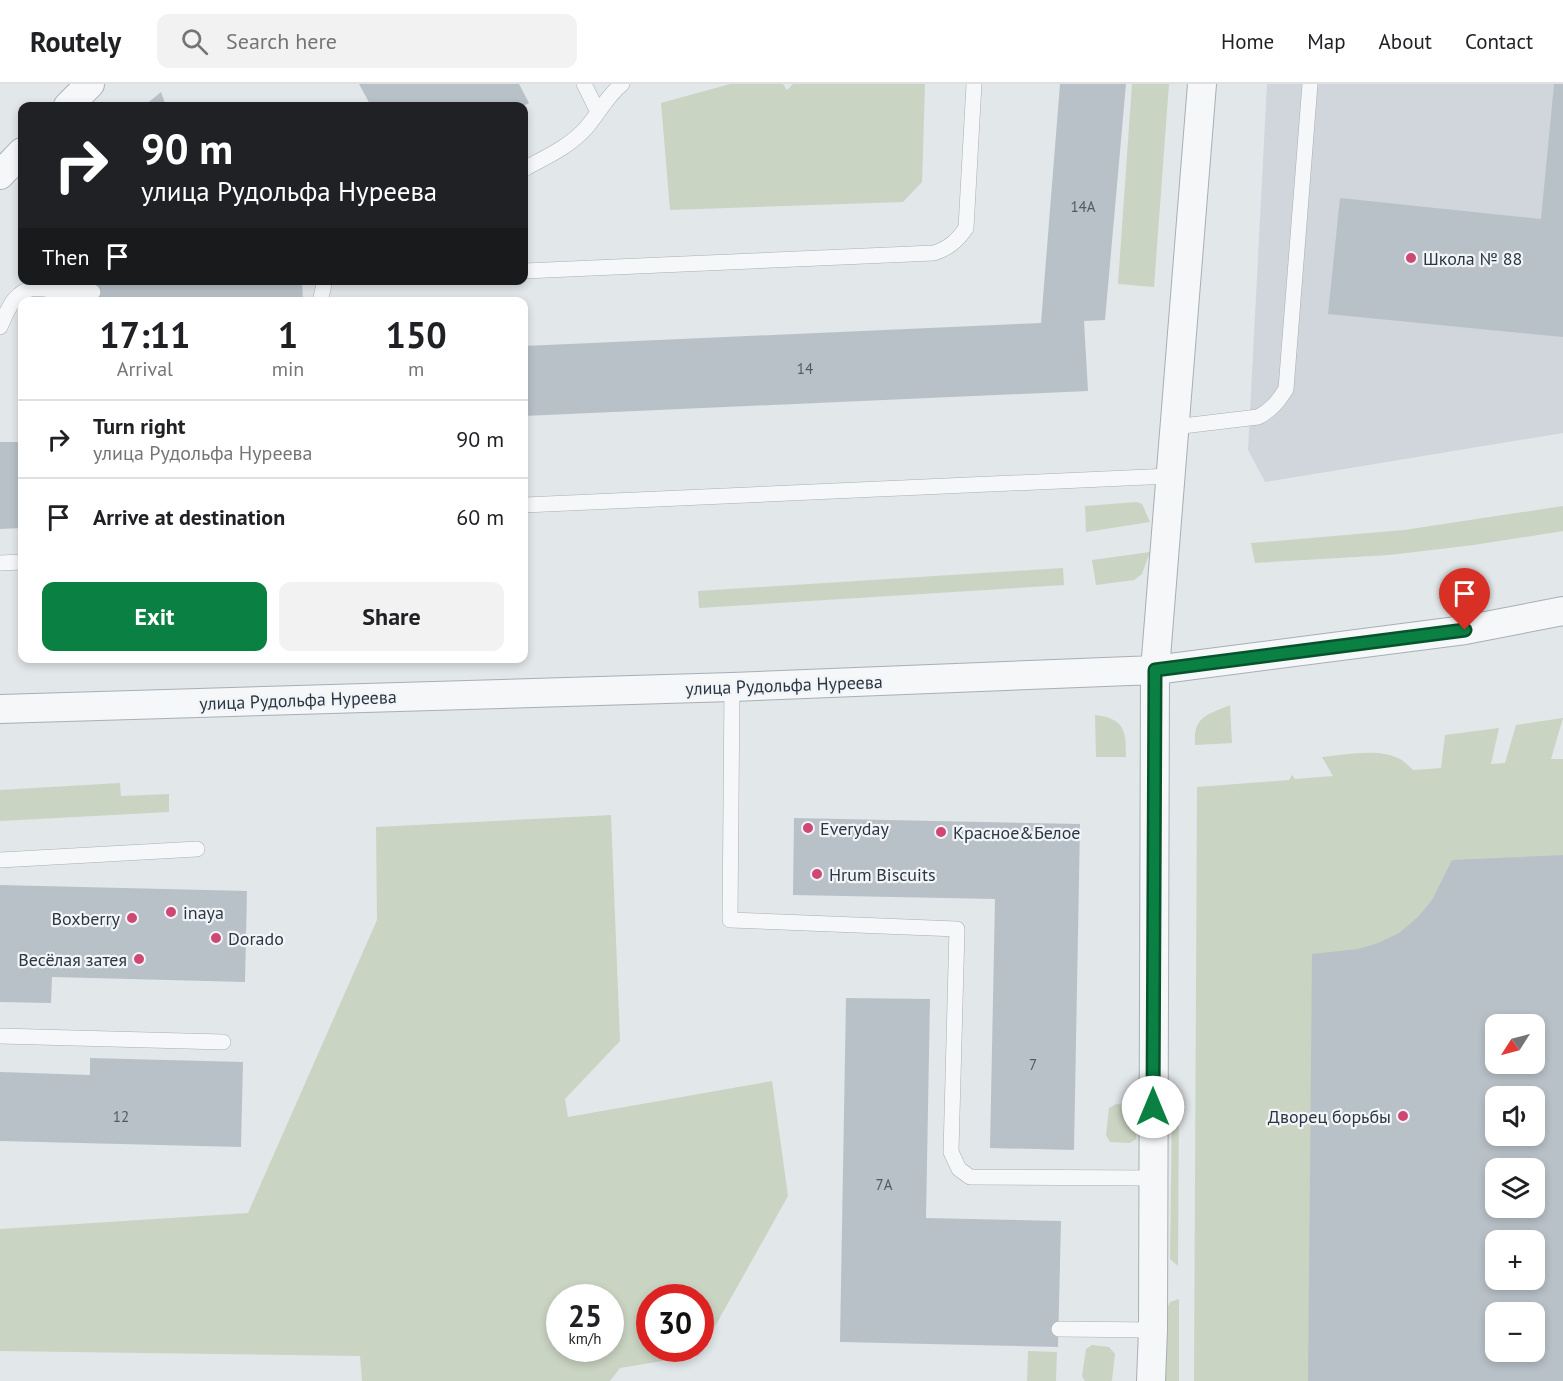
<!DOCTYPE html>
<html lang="en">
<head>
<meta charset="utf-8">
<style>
	body { margin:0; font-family:"PT Sans",sans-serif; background:#f2f2f2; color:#202124; height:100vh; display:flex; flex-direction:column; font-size:22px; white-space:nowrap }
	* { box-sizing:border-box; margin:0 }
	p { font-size:20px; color:#757577 }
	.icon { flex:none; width:33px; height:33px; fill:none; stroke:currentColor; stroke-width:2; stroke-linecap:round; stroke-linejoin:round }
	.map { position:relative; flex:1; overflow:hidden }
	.details { position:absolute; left:18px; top:213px; width:510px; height:366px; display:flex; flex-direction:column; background:#fff; border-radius:12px; box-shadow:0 3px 9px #0003 }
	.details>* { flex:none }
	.guide { position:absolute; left:18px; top:18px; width:510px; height:183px; border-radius:12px; box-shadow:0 3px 9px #0003; background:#202124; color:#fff; overflow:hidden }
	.needle { width:39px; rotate:234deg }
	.tools { position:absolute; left:1485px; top:930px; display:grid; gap:12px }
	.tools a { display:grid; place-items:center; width:60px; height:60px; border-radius:12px; background:#fff; box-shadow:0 3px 9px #0003; font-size:30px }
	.speed { position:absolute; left:546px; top:1200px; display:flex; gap:12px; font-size:30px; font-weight:700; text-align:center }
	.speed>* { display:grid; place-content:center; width:78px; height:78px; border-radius:50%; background:#fff; box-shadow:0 3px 9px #0003; line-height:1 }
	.speed small { font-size:15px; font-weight:400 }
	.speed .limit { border:9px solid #d22; background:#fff; color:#111 }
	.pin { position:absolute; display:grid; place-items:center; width:51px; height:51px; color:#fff; margin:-62px -26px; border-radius:50% 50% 50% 0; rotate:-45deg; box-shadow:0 0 6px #0007 }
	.pin .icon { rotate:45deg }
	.me { position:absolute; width:66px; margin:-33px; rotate:0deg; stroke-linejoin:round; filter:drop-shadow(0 0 4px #0008) }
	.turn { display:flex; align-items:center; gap:21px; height:126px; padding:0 24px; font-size:27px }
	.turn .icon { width:78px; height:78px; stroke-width:2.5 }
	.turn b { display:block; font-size:42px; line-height:51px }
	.then { display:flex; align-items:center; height:57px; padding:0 24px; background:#0003; gap:12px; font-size:22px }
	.eta { display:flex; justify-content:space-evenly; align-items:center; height:102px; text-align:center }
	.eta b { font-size:36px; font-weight:600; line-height:42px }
	.cta { display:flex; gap:12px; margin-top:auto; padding:12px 24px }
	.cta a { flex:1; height:69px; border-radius:12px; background:#0b8043; color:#fff; font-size:24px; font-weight:600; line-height:69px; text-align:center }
	.cta a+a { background:#f2f2f2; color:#202124 }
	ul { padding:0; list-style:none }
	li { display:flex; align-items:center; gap:18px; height:78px; padding:0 24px; border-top:2px solid #e0e0e0 }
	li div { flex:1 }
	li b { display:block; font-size:22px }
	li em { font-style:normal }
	header { display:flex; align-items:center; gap:36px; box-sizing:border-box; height:84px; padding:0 30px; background:#fff; border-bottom:2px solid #e0e0e0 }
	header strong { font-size:28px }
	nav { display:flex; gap:33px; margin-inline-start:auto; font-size:21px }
	.search { width:420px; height:54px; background:#f2f2f2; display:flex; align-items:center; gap:15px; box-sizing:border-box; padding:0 21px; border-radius:12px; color:#757577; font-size:22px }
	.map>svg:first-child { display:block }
</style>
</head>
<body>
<header>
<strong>Routely</strong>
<div class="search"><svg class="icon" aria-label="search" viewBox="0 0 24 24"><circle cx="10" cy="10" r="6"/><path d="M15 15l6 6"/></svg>Search here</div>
<nav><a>Home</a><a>Map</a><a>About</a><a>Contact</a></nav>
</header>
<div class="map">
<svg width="1563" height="1297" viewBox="0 0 1563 1297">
	<rect width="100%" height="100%" fill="#e2e7ea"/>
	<path fill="#d0d6dc" d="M 1267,0 L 1563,0 L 1563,349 L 1265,398 L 1248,366 Z"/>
	<path fill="#cad4c3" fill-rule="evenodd" d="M 730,0 L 783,0 L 787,6 L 793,0 L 925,0 L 922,98 L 903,118 L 670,126 L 661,19 Z
		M 1132,0 L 1169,0 L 1154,203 L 1118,200 Z
		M 1137,418 L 1142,420 L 1150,438 L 1086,448 L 1085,422 Z
		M 1563,422 L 1563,447 L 1474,461 L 1389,471 L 1255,479 L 1251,459 L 1404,446 Z
		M 1150,468 L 1142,490 L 1134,496 L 1096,501 L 1092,476 Z
		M 1063,484 L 1064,501 L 699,524 L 698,507 Z
		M 1230,621 L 1232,659 L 1195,661 C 1193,632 1207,631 1230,621 Z
		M 1095,631 C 1125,635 1126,646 1126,673 L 1096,673 Z
		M 1563,634 L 1551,675 L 1563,675 L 1563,1297 L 1194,1297 L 1197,703 L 1289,696 L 1292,691 L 1295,695 L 1333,692 L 1322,673 C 1346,671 1376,664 1398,674 C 1403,676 1409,682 1413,686 L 1441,684 L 1445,651 L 1499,644 L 1491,680 L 1505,679 L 1516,641 ZM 1496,940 L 1534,940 L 1534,980 L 1496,980 ZM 1496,1012 L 1534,1012 L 1534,1052 L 1496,1052 ZM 1496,1084 L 1534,1084 L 1534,1124 L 1496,1124 ZM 1496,1156 L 1534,1156 L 1534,1196 L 1496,1196 ZM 1496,1228 L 1534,1228 L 1534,1268 L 1496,1268 Z
		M 120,699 L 121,712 L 169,710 L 169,728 L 0,737 L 0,706 Z
		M 611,731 L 620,957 L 565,1015 L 568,1033 L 772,997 L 788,1112 L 699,1271 L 620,1284 L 610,1297 L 362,1297 L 360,1272 L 0,1267 L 0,1145 L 248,1129 L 377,836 L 376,743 ZM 560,1214 L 610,1214 L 610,1264 L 560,1264 ZM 650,1214 L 700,1214 L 700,1264 L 650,1264 Z
		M 1179,1016 L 1178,1182 L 1170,1175 L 1172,1022 Z
		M 1116,1020 L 1133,1022 L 1139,1029 L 1136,1055 L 1130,1059 L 1110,1058 L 1106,1051 L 1109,1024 Z
		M 1179,1215 L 1179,1297 L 1164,1297 L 1166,1227 L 1170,1218 Z
		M 1092,1261 L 1109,1263 L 1115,1270 L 1112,1296 L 1111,1297 L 1085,1297 L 1082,1292 L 1086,1265 Z
		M 1028,1267 L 1057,1268 L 1056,1297 L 1027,1297 Z"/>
	<path fill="#b9c1c8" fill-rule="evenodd" d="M 359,0 L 519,0 L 529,19 L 523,22 L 371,22 Z
		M 1060,0 L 1126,0 L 1105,236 L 1084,237 L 1088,307 L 524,332 L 524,262 L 1041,239 Z
		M 1554,0 L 1563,0 L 1563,253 L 1328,230 L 1340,114 L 1541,135 Z
		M 161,8 L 166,22 L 144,22 Z
		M 92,196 L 302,196 L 303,218 L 94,218 Z
		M 0,358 L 22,358 L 22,444 L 0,445 Z
		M 794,734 L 1080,740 L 1074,1066 L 990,1064 L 995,815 L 793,811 Z
		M 1563,771 L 1563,1297 L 1308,1297 L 1312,870 L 1358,865 L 1378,859 L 1399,849 L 1418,833 L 1432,816 L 1452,776 ZM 1496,940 L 1534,940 L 1534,980 L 1496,980 ZM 1496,1012 L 1534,1012 L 1534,1052 L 1496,1052 ZM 1496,1084 L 1534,1084 L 1534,1124 L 1496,1124 ZM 1496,1156 L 1534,1156 L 1534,1196 L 1496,1196 ZM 1496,1228 L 1534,1228 L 1534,1268 L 1496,1268 Z
		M 0,801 L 247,807 L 245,898 L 52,893 L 51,919 L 0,918 Z
		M 846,914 L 930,915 L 926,1134 L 1061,1137 L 1058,1263 L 840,1258 Z
		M 90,974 L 243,978 L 241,1063 L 0,1057 L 0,988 L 90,991 Z"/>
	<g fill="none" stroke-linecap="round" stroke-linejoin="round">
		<g stroke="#a7afb5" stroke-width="16">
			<path id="service" d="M 584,0 L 598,28
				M 524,85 C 546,73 569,63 586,44 C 599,29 607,12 622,0
				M 524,187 L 934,169 C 949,164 957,157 966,144 L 974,0
				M 320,218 L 325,196
				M 0,243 C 5,232 10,218 19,211 C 32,199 50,207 65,208 C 74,209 84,208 93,208
				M 1174,343 L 1258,333 C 1271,326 1278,318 1286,305 L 1310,0
				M 524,421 L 1170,392
				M 0,479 L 22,478
				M 732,603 L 730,836 L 957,845 L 951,1068 L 959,1085 L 970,1093 L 1153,1094
				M 0,776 L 197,765
				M 0,952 L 223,958
				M 1059,1245 L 1153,1246"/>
		</g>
		<g stroke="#a7afb5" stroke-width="30">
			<path id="minor" d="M 68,22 L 90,0
				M 0,91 L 22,68
				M 0,625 L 732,603 L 1155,586 L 1465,546 L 1563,527
				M 1151,1297 L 1153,1246 L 1155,586 L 1202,0"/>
		</g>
		<use href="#service" stroke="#f5f7f9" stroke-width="15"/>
		<use href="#minor" stroke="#f5f7f9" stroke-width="28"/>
	</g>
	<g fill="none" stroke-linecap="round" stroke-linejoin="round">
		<g stroke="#07532c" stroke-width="15">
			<path id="route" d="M 1153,1023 L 1155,586 L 1465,546"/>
		</g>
		<use href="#route" stroke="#0b8043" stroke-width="10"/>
	</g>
	<g fill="#cf4773" stroke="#f2f5f8" stroke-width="2">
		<circle cx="1411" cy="174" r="6"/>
		<circle cx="808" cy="744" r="6"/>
		<circle cx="941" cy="748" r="6"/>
		<circle cx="817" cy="790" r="6"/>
		<circle cx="171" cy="828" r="6"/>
		<circle cx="132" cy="834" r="6"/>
		<circle cx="216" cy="854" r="6"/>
		<circle cx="139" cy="875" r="6"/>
		<circle cx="1403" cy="1032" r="6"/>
	</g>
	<g text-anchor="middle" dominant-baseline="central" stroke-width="4.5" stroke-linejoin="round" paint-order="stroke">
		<g font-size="15" fill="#4e5a64">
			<text x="1083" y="122">14А</text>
			<text x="805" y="284">14</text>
			<text x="1033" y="980">7</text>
			<text x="121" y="1032">12</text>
			<text x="884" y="1100">7А</text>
		</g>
		<g font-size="18" fill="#2a3743" stroke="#f2f5f8" text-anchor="start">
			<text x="1423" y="174">Школа № 88</text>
			<text x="820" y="744">Everyday</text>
			<text x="953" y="748">Красное&amp;Белое</text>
			<text x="829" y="790">Hrum Biscuits</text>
			<text x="183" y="828">inaya</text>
			<text x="120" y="834" text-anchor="end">Boxberry</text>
			<text x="228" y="854">Dorado</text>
			<text x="127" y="875" text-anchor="end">Весёлая затея</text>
			<text x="1391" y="1032" text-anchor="end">Дворец борьбы</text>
		</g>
		<g font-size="18" fill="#2a3743" stroke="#f2f5f8">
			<text transform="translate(784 601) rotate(-2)">улица Рудольфа Нуреева</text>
			<text transform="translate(298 616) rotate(-2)">улица Рудольфа Нуреева</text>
		</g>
	</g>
</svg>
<div class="tools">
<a><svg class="needle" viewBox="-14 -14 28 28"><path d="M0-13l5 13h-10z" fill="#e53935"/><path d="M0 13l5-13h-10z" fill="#757577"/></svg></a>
<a><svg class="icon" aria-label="sound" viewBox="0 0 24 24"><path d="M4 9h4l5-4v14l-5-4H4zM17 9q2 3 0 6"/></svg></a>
<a><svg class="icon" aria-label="layers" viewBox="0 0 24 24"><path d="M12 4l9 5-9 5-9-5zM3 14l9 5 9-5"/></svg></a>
<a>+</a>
<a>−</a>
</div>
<div class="speed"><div>25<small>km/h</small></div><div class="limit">30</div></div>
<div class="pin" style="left:1465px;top:546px;background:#d93025"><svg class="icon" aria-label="arrive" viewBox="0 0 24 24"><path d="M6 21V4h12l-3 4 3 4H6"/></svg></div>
<svg class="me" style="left:1153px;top:1023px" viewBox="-20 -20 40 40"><circle r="19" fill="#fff"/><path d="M0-13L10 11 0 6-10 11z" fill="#0b8043"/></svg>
<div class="guide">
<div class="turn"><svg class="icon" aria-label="right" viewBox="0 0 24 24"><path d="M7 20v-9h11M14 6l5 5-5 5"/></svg><div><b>90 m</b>улица Рудольфа Нуреева</div></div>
<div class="then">Then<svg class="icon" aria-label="arrive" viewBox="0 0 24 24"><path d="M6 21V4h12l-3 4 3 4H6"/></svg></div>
</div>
<section class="details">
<div class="eta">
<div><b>17:11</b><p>Arrival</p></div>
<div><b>1</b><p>min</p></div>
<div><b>150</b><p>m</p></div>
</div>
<ul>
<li><svg class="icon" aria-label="right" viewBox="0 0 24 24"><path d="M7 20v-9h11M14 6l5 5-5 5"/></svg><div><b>Turn right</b><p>улица Рудольфа Нуреева</p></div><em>90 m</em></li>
<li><svg class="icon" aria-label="arrive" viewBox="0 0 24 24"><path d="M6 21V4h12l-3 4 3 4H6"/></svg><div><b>Arrive at destination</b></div><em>60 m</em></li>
</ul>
<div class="cta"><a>Exit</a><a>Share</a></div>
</section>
</div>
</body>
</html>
